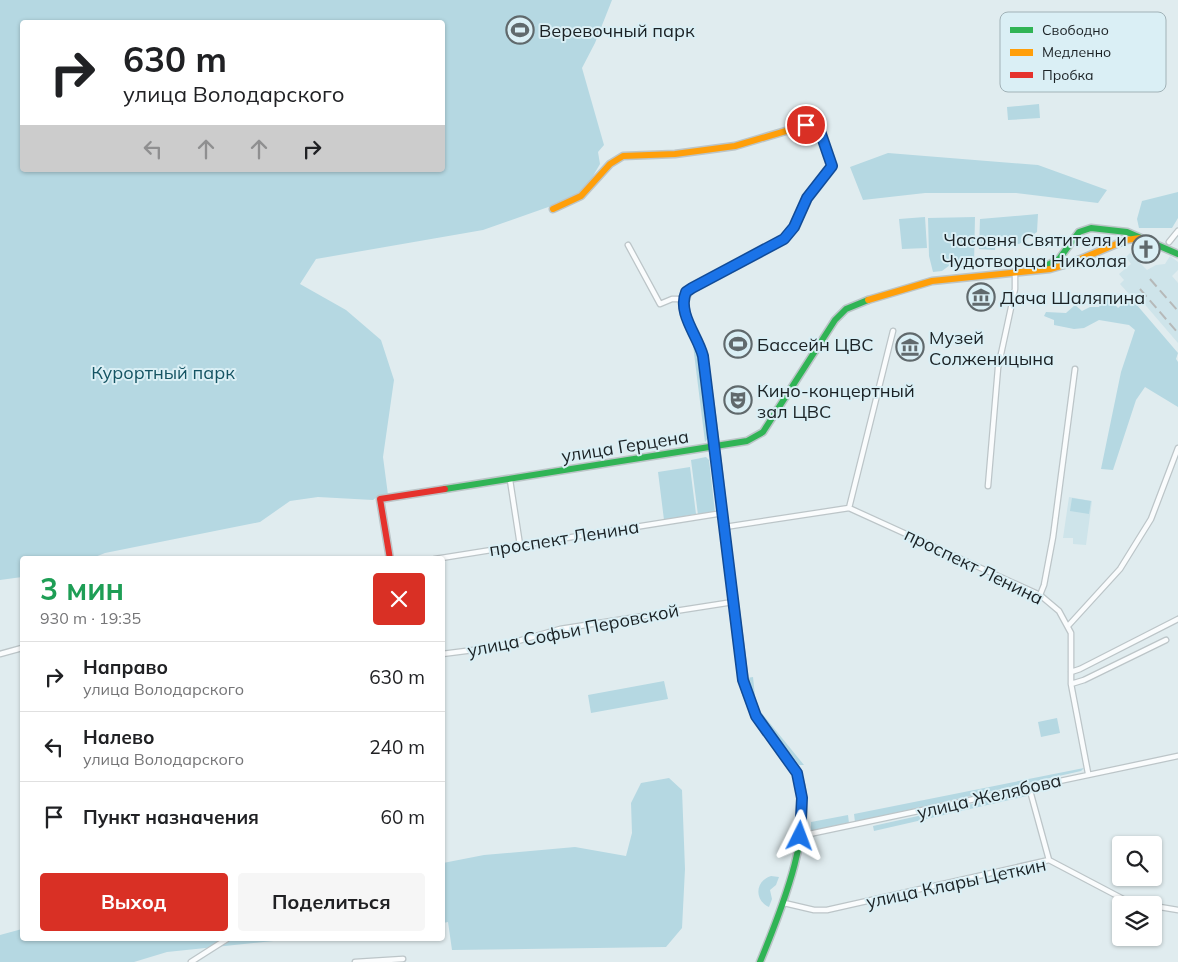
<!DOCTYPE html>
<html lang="ru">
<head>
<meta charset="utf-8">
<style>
	body { margin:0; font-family:Mulish,sans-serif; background:#f6f6f6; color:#202124; height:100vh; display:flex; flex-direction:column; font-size:19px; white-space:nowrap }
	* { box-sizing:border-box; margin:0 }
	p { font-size:16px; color:#757577 }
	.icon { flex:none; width:28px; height:28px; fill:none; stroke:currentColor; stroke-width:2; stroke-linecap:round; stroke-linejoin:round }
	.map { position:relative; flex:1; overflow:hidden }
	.drawer { position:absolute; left:20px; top:556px; width:425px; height:385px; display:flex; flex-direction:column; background:#fff; border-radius:5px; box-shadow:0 1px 4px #0004 }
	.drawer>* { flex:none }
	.guide { position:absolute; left:20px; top:20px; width:425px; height:152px; border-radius:5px; box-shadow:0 1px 4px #0004; background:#fff; color:#202124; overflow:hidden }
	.fabs { position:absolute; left:1112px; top:836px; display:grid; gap:10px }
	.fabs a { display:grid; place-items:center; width:50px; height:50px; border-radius:5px; background:#fff; box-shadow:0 1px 4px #0004; font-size:25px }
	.pin { position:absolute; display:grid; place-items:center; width:42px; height:42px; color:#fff; margin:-21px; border:2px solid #fff; border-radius:50%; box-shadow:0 1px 5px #0007 }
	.me { position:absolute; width:55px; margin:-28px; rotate:3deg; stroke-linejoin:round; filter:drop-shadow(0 0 4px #0008) }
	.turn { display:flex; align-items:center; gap:18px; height:105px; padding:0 20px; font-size:22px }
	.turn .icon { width:65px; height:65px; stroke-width:2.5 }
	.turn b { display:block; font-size:35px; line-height:42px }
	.lanes { display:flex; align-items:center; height:48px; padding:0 20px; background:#0003; justify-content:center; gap:25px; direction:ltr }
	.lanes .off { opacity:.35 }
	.round { display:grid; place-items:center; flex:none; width:52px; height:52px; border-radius:5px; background:#f6f6f6 }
	.overview { display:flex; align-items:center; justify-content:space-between; height:85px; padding:0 20px }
	h1 { font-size:30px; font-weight:700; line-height:38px; color:#1e9e55 }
	.primary-button { display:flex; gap:10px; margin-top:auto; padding:10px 20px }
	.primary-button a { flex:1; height:58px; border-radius:5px; background:#d93025; color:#fff; font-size:20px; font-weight:700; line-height:58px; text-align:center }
	.primary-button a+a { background:#f6f6f6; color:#202124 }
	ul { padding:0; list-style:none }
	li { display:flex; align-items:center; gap:15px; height:70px; padding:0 20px; border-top:1px solid #e0e0e0 }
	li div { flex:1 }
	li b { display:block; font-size:19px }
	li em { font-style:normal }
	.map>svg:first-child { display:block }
</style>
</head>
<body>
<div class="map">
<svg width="1178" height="962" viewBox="0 0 1178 962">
	<rect width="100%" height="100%" fill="#e0ecef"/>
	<path fill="#cee4ea" d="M 1130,253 L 1147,270 L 1156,265 L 1165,264 L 1170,256 L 1178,262 L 1178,270 L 1172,276 L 1178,283 L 1178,343 L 1135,293 L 1131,296 L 1120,284 L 1124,280 L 1119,274 L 1131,264 L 1126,257 Z
		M 1069,497 L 1092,501 L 1086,545 L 1073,544 L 1073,538 L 1063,538 Z"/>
	<path fill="#b5d8e2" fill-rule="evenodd" d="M 0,0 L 612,0 L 595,43 L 582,68 L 604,145 L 598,152 L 600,164 L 589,183 L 571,199 L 483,230 L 316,259 L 300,284 L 346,310 L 381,340 L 394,380 L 383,457 L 388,495 L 377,497 L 373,500 L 318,497 L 290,501 L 260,522 L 105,553 L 90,559 L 22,559 L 22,577 L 0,580 ZM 22,22 L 442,22 L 442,170 L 22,170 Z
		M 1039,104 L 1040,118 L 1008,120 L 1007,107 Z
		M 888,153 L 1038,165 L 1107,190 L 1098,203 L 1016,193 L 925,193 L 863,200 L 850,167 Z
		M 1178,192 L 1178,218 L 1172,228 L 1139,228 L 1137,219 L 1142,201 Z
		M 1038,214 L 1037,232 L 1019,244 L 1009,244 L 1009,237 L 996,236 L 995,250 L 979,249 L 980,219 Z
		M 925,217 L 927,248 L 902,249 L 899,219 Z
		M 975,217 L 974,266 L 961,268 L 950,265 L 942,271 L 933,272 L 929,256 L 928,218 Z
		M 1105,294 L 1118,308 L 1130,297 L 1178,353 L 1176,359 L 1178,362 L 1178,407 L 1145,387 L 1136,400 L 1113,470 L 1101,469 L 1121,372 L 1135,330 L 1129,325 L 1099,320 L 1084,328 L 1074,329 L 1054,325 L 1054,320 L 1044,316 L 1046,312 L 1066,313 L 1075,305 L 1082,311 L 1090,307 L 1099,307 Z
		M 689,333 L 696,345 L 708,438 L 705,442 L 693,345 L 687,334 Z
		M 706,457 L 709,460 L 715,512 L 698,515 L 691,460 Z
		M 690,467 L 696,514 L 664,520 L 658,472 Z
		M 1072,498 L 1091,501 L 1089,514 L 1070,511 Z
		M 753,677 L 756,706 L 804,765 L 799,765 C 777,734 754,717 747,678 Z
		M 664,681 L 668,699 L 591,713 L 588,695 Z
		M 1057,718 L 1060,733 L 1041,737 L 1038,722 Z
		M 1084,768 L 1081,771 L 855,822 L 854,814 Z
		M 669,778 L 682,790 L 685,869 L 682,928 L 666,947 L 452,950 L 448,922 L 443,923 L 443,863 L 484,855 L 575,847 L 626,856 L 632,833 L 631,803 L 641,783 Z
		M 1026,792 L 1027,796 L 874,831 L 873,826 Z
		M 848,815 L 849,823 L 811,832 L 811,822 Z
		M 771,876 L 779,877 L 776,885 L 770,890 L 772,899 L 769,907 C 754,900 755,881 771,876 Z
		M 22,929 L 22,939 L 293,939 L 167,952 L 134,962 L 0,962 L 0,935 Z"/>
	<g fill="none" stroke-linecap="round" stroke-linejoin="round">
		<g stroke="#bcc5c8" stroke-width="7">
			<path id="street" d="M 1169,242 L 1178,231
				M 628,245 L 660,304 L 672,299 L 683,299
				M 510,480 L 520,545
				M 988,486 L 998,368 L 1015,289 L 1015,273
				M 849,508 L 893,331
				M 725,527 L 849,508 L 1040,595 L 1059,611 L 1071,633 L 1071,684 L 1088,773
				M 435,559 L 723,513
				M 1040,595 L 1044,585 L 1053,537 L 1075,369
				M 1068,626 L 1120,569 L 1151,519 L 1178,448
				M 0,654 L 22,648
				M 442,654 L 497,647 L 560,629 L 733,602
				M 1071,672 L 1080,669 L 1178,619
				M 1071,684 L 1084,680 L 1166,640
				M 1029,787 L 1049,860
				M 800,836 L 1178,756
				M 784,903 L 814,910 L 827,910 L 1049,860 L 1127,901 L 1150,905
				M 1154,906 L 1178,910
				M 191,962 L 227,939
				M 355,962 L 403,959"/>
		</g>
		<g stroke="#bcc5c8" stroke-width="9">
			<path id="fast" d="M 1042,268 L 1059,259 L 1079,232 L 1091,228 L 1127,232 L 1178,254
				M 445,489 L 747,441 L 763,432 L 835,320 L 846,309 L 868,300
				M 729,559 C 720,492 715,424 703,358 C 699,334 672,311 692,288 L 784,239 L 794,227 L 807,198 L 823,177
				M 760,962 C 779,916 821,815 795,769"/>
		</g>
		<g stroke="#bcc5c8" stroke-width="9">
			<path id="slow" d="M 553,209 L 581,196 L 610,164 L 623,156 L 675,154 L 735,146 L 806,125 L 821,134 L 832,166 L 823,177
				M 868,300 L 932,281 L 1050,269 L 1071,263 L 1126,240 L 1140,238"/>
		</g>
		<g stroke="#bcc5c8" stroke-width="9">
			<path id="jam" d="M 390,559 L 380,499 L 445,489
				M 729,559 L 746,692 L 756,715 L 795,769"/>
		</g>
		<use href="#street" stroke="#fafcfd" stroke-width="4.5"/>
		<use href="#fast" stroke="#30b455" stroke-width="6"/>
		<use href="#slow" stroke="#ff9f0a" stroke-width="6"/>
		<use href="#jam" stroke="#e5322d" stroke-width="6"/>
		<path stroke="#b6b9b9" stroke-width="2" stroke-dasharray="10 5" stroke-linecap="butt" d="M 1150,279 L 1178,311
			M 1140,289 L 1178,333"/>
	</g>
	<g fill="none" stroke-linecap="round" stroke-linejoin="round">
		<g stroke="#114b97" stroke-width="12">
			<path id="route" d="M 800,836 L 802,798 L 797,773 L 756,716 L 743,680 L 703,356 C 698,336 677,313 686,292 L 692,288 L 784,239 L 794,227 L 807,198 L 832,166 L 821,134 L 806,125"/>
		</g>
		<use href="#route" stroke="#1a73e8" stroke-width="9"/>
	</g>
	<defs>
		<g id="stadium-ring" transform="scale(1.4375)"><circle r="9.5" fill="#daeff5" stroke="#60696c" stroke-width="1.5"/><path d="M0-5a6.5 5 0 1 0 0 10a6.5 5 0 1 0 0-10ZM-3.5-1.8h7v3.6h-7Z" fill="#60696c"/></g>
		<g id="church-ring" transform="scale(1.4375)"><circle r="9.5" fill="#daeff5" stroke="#60696c" stroke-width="1.5"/><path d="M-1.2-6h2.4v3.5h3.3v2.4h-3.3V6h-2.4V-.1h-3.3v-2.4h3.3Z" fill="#60696c"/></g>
		<g id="museum-ring" transform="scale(1.4375)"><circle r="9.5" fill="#daeff5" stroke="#60696c" stroke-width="1.5"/><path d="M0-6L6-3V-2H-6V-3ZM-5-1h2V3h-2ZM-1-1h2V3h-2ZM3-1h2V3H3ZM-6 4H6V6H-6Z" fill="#60696c"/></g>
		<g id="theatre-ring" transform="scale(1.4375)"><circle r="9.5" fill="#daeff5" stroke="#60696c" stroke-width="1.5"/><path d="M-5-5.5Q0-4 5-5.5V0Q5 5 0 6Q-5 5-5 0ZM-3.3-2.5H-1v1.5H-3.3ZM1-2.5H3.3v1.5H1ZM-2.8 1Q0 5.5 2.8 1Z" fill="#60696c"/></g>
	</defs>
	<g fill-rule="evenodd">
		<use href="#stadium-ring" x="520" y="30"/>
		<use href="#church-ring" x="1146" y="249"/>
		<use href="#museum-ring" x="981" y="297"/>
		<use href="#stadium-ring" x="738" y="344"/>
		<use href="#museum-ring" x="910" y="347"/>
		<use href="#theatre-ring" x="738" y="400"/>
	</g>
	<g text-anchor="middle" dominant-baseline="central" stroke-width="4" stroke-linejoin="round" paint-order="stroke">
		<g font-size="18" fill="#1b2225" stroke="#daeff5" text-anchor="start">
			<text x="539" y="30">Веревочный парк</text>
			<text x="1127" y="239" text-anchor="end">Часовня Святителя и<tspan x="1127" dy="21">Чудотворца Николая</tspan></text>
			<text x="1000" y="297">Дача Шаляпина</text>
			<text x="929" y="337">Музей<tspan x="929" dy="21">Солженицына</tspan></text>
			<text x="757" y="344">Бассейн ЦВС</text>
			<text x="757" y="390">Кино-концертный<tspan x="757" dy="21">зал ЦВС</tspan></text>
		</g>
		<g font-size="18" fill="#155463" stroke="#daeff5">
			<text x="163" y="372">Курортный парк</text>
		</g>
		<g font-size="18" fill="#1b2225" stroke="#daeff5">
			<text transform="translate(625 446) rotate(-9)">улица Герцена</text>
			<text transform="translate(564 538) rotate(-9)">проспект Ленина</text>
			<text transform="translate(974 566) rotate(26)">проспект Ленина</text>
			<text transform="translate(573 630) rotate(-11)">улица Софьи Перовской</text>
			<text transform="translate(989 796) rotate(-13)">улица Желябова</text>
			<text transform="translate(956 883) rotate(-12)">улица Клары Цеткин</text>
		</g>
	</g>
	<rect x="1000" y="12" width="166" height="80" rx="8" fill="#daeff5" stroke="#a1b2b7" stroke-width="1"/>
	<rect x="1010" y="27" width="23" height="6" fill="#30b455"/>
	<rect x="1010" y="49" width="23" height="7" fill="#ff9f0a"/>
	<rect x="1010" y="72" width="23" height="6" fill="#e5322d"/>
	<g font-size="14" fill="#1b2225">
		<text x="1042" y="35">Свободно</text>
		<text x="1042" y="57">Медленно</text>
		<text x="1042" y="80">Пробка</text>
	</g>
</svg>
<div class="fabs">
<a><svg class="icon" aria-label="search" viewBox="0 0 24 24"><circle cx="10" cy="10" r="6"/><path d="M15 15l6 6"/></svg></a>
<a><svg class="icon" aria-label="layers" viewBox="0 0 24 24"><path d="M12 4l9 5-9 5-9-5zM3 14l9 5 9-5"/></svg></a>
</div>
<div class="pin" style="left:806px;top:125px;background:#d93025"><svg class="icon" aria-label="arrive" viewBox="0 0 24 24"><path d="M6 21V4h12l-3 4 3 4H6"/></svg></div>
<svg class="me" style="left:800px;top:836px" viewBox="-20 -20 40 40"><path d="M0-17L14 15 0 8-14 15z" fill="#1a73e8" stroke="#fff" stroke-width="4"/></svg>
<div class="guide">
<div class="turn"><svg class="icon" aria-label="right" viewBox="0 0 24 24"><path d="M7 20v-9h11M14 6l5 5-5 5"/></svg><div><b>630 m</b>улица Володарского</div></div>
<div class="lanes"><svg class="icon off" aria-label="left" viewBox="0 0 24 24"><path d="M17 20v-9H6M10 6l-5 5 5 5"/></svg><svg class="icon off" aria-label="ahead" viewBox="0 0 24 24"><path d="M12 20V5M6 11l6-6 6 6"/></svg><svg class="icon off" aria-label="ahead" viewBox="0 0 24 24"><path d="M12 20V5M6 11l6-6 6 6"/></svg><svg class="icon" aria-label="right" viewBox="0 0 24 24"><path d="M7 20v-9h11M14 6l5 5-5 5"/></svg></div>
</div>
<section class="drawer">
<div class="overview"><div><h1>3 мин</h1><p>930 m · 19:35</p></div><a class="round" style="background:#d93025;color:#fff"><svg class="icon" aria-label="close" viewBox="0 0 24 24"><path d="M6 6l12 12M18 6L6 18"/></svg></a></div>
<ul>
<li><svg class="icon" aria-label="right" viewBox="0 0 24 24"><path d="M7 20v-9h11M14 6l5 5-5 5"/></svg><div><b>Направо</b><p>улица Володарского</p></div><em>630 m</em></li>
<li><svg class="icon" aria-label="left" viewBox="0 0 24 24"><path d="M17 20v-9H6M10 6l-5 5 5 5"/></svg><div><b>Налево</b><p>улица Володарского</p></div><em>240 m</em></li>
<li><svg class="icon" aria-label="arrive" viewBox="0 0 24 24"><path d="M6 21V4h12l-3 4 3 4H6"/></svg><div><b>Пункт назначения</b></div><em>60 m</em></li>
</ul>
<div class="primary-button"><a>Выход</a><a>Поделиться</a></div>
</section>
</div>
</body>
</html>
